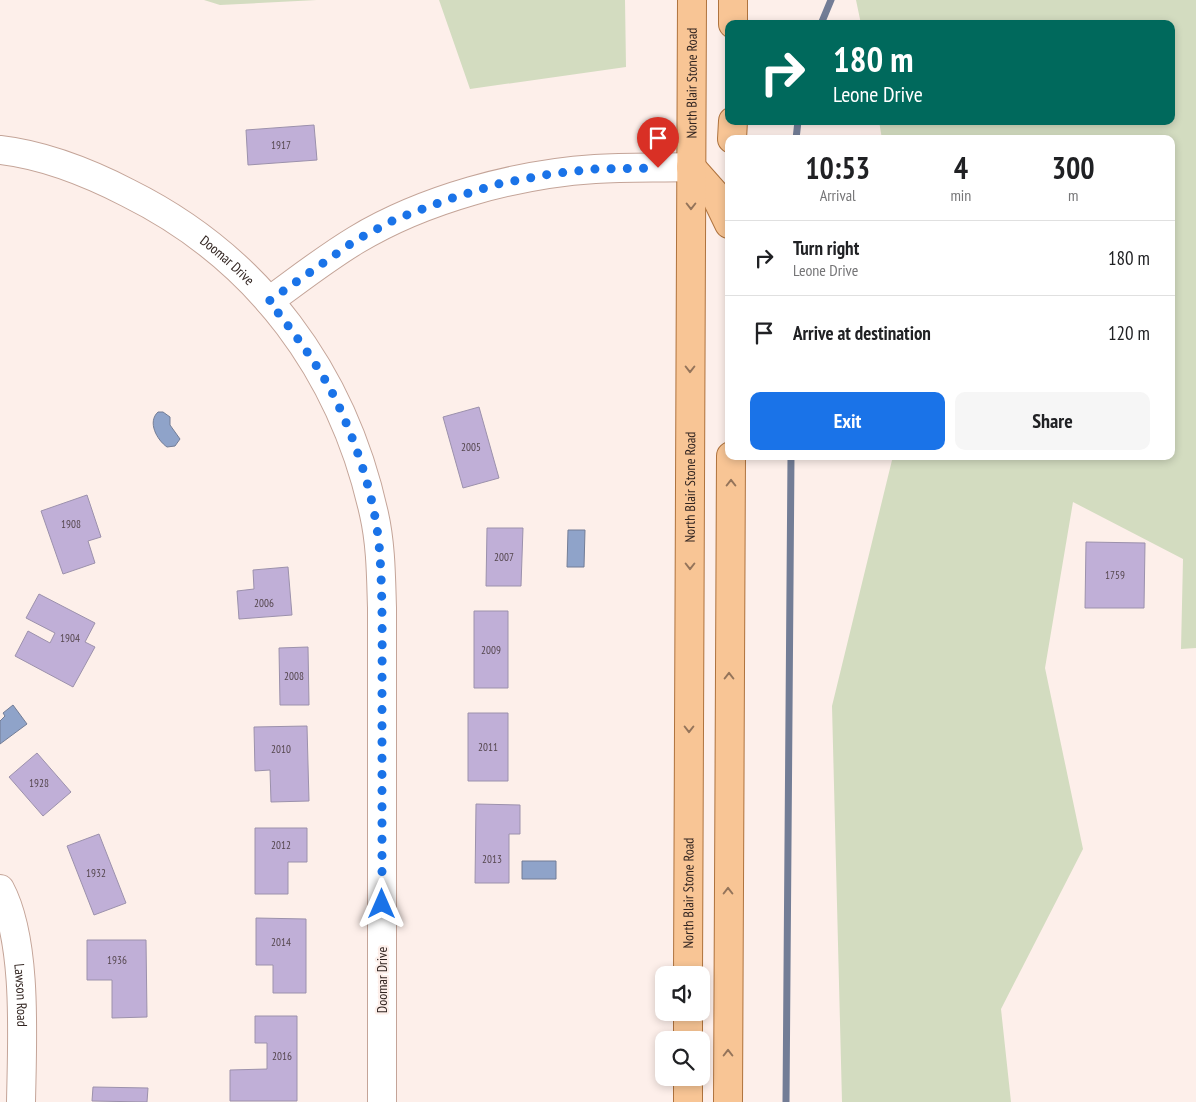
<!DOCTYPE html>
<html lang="en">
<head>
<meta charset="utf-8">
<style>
	body { margin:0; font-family:"PT Sans Narrow",sans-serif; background:#f6f6f6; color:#202124; height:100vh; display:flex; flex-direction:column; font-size:19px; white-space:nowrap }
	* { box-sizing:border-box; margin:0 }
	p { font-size:16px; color:#757577 }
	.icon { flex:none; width:28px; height:28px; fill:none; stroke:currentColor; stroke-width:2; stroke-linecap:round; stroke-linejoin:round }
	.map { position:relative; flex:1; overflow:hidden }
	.sheet { position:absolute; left:725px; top:135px; width:450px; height:325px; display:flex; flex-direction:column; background:#fff; border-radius:10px; box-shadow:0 2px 8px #0003 }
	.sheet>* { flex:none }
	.banner { position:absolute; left:725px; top:20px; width:450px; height:105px; border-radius:10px; box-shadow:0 2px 8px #0003; background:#00695c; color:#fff; overflow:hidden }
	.controls { position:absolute; left:655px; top:966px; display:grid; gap:10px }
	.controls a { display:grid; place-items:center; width:55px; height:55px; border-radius:10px; background:#fff; box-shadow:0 2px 8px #0003; font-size:25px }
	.pin { position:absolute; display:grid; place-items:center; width:42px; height:42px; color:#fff; margin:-51px -21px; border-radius:50% 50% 50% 0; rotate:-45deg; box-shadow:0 0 5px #0007 }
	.pin .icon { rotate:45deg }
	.me { position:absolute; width:55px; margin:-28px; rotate:0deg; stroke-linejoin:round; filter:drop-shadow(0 0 4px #0008) }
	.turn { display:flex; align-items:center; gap:18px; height:105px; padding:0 25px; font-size:22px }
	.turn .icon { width:65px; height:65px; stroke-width:2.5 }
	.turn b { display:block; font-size:35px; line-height:42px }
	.eta { display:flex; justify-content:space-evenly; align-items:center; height:85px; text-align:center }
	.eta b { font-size:30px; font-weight:600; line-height:35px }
	.action { display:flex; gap:10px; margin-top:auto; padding:10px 25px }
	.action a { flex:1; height:58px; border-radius:10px; background:#1a73e8; color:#fff; font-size:20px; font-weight:600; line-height:58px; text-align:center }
	.action a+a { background:#f6f6f6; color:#202124 }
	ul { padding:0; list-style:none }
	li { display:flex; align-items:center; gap:15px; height:75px; padding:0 25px; border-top:1px solid #e0e0e0 }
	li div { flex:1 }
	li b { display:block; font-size:19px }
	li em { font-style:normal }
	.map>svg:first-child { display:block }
</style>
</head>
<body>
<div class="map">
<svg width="1196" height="1102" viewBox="0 0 1196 1102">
	<rect width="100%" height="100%" fill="#fdefea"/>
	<path fill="#d3dcc0" d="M 204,0 L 317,0 L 220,5 Z
		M 439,0 L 625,0 L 626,67 L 470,89 Z
		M 856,0 L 1196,0 L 1196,648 L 1181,649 L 1183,559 L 1073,502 L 1045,668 L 1083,849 L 1001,1009 L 1011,1102 L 842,1102 L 832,706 L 893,456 L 1171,456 L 1171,139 L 882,139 L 879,121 L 1171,121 L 1171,24 L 861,24 Z"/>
	<path fill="#8fa3c9" stroke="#737d96" d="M 158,412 L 163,412 L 170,417 L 170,425 L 180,439 L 175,446 L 167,447 C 157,440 147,422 158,412 Z
		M 568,530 L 585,530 L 584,567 L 567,567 Z
		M 13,705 L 27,724 L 0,744 L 0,721 L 5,716 L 3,713 Z
		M 522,861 L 556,861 L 556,879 L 522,879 Z"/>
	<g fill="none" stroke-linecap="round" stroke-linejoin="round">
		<path stroke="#737d96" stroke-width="7" d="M 821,24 L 831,0
			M 796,139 L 798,121
			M 786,1102 L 791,456"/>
	</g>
	<path fill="#c0afd7" stroke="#9c91ac" d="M 314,125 L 317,160 L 248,165 L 246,130 Z
		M 479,407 L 499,478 L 463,488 L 443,417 Z
		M 87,495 L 101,537 L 88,541 L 95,563 L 63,574 L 41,511 Z
		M 487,528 L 523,528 L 521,586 L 486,586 Z
		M 1086,542 L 1145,543 L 1144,608 L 1085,608 Z
		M 288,567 L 292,615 L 239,619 L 237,591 L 254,589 L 253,570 Z
		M 39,594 L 95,623 L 85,642 L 95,647 L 73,687 L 15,656 L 28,631 L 50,643 L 55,633 L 26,618 Z
		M 474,611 L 508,611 L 508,688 L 474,688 Z
		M 308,647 L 309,705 L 280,705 L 279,648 Z
		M 468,713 L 508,713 L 508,781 L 468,781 Z
		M 307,726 L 309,801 L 271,802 L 270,770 L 255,771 L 254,727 Z
		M 37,753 L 71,792 L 43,816 L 9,777 Z
		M 476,804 L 520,805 L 520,834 L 509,834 L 509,883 L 475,883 Z
		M 255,828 L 307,828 L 307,862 L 288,862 L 288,894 L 255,894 Z
		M 99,834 L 126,903 L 94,915 L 67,846 Z
		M 256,918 L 306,919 L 306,993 L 273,993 L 273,965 L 256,965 Z
		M 87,940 L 146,940 L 147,1017 L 112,1018 L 112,980 L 87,980 Z
		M 255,1016 L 297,1016 L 297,1101 L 230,1101 L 230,1070 L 267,1069 L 267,1043 L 255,1043 Z
		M 93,1087 L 148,1088 L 147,1102 L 92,1101 Z"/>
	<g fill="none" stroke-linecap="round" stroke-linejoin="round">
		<g stroke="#c4a498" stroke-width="30">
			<g id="minor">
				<path id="s1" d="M 0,150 C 44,155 89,173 128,193 C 259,258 343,373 374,514 C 381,545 381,577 382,608 L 382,1102"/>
				<path d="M 269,301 C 298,280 326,258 356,240 C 424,199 517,174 595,169 C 627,167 659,168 691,167"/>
				<path id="s2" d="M 0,889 C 28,941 22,1043 21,1102"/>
			</g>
		</g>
		<g stroke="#af733e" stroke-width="30">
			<g id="major">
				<path d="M 733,24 L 733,0"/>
				<path d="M 732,139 L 733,121"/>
				<path d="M 691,167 L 714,193 L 729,224"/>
				<path id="s3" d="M 688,975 L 692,0"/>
				<path d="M 688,1040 L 688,1012"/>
				<path d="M 688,1102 L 688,1078"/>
				<path d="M 728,1102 L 731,456"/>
			</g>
		</g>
		<use href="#minor" stroke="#fff" stroke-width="28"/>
		<use href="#major" stroke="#f8c595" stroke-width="28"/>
	</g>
	<defs><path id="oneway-chevron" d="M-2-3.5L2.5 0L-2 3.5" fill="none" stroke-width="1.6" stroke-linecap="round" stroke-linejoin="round" transform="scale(1.25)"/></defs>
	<g stroke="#94745a">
		<use href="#oneway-chevron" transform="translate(691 206) rotate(90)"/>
		<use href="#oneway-chevron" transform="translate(690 369) rotate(90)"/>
		<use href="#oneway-chevron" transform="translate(731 483) rotate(-90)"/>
		<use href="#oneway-chevron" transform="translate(690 566) rotate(90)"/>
		<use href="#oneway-chevron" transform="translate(729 676) rotate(-90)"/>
		<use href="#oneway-chevron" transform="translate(689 729) rotate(90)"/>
		<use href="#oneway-chevron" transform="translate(728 891) rotate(-90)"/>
		<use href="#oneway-chevron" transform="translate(728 1053) rotate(-90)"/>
	</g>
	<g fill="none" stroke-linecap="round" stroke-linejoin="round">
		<path stroke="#1a73e8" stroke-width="9" stroke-dasharray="0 16.2" d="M 382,904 C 382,836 382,768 382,700 C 382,652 383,604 380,557 C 377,507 361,456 341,411 C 323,370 296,336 269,301 L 356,240 L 396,219 L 449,199 L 498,184 L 550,174 L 596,169 L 658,168"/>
	</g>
	<g text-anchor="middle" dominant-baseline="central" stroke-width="4.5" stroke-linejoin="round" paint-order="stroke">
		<g font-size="11" fill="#55474e">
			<text x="281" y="145">1917</text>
			<text x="471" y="447">2005</text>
			<text x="71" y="524">1908</text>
			<text x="504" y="557">2007</text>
			<text x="1115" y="575">1759</text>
			<text x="264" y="603">2006</text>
			<text x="70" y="638">1904</text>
			<text x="491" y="650">2009</text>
			<text x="294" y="676">2008</text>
			<text x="488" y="747">2011</text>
			<text x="281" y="749">2010</text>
			<text x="39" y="783">1928</text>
			<text x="281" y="845">2012</text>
			<text x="492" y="859">2013</text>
			<text x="96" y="873">1932</text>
			<text x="281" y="942">2014</text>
			<text x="117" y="960">1936</text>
			<text x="282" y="1056">2016</text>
		</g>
		<g font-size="14" fill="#312420" stroke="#fdefea">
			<text stroke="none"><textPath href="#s3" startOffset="892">North Blair Stone Road</textPath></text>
			<text stroke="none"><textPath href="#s1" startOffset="256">Doomar Drive</textPath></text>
			<text stroke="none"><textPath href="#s3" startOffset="488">North Blair Stone Road</textPath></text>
			<text stroke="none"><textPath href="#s3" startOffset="82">North Blair Stone Road</textPath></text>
			<text transform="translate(382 980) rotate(-90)">Doomar Drive</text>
			<text stroke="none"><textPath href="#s2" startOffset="109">Lawson Road</textPath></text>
		</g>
	</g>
</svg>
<div class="controls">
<a><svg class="icon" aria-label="sound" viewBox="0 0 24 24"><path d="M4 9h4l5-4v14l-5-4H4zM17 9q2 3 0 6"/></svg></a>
<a><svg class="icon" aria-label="search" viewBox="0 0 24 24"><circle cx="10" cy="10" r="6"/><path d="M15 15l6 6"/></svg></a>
</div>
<div class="pin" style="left:658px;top:168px;background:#d93025"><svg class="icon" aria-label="arrive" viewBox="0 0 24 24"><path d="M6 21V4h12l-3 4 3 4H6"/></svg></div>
<svg class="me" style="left:382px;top:904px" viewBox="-20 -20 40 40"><path d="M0-17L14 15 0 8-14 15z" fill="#1a73e8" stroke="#fff" stroke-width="4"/></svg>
<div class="banner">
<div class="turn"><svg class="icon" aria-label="right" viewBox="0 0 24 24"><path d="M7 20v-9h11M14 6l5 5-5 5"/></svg><div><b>180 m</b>Leone Drive</div></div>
</div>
<section class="sheet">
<div class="eta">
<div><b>10:53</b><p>Arrival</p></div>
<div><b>4</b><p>min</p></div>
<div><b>300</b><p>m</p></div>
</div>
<ul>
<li><svg class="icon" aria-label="right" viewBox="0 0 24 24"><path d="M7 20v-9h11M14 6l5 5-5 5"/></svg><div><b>Turn right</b><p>Leone Drive</p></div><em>180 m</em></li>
<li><svg class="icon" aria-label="arrive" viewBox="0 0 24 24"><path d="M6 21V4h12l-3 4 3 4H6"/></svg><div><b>Arrive at destination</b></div><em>120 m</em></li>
</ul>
<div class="action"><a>Exit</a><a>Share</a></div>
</section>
</div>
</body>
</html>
